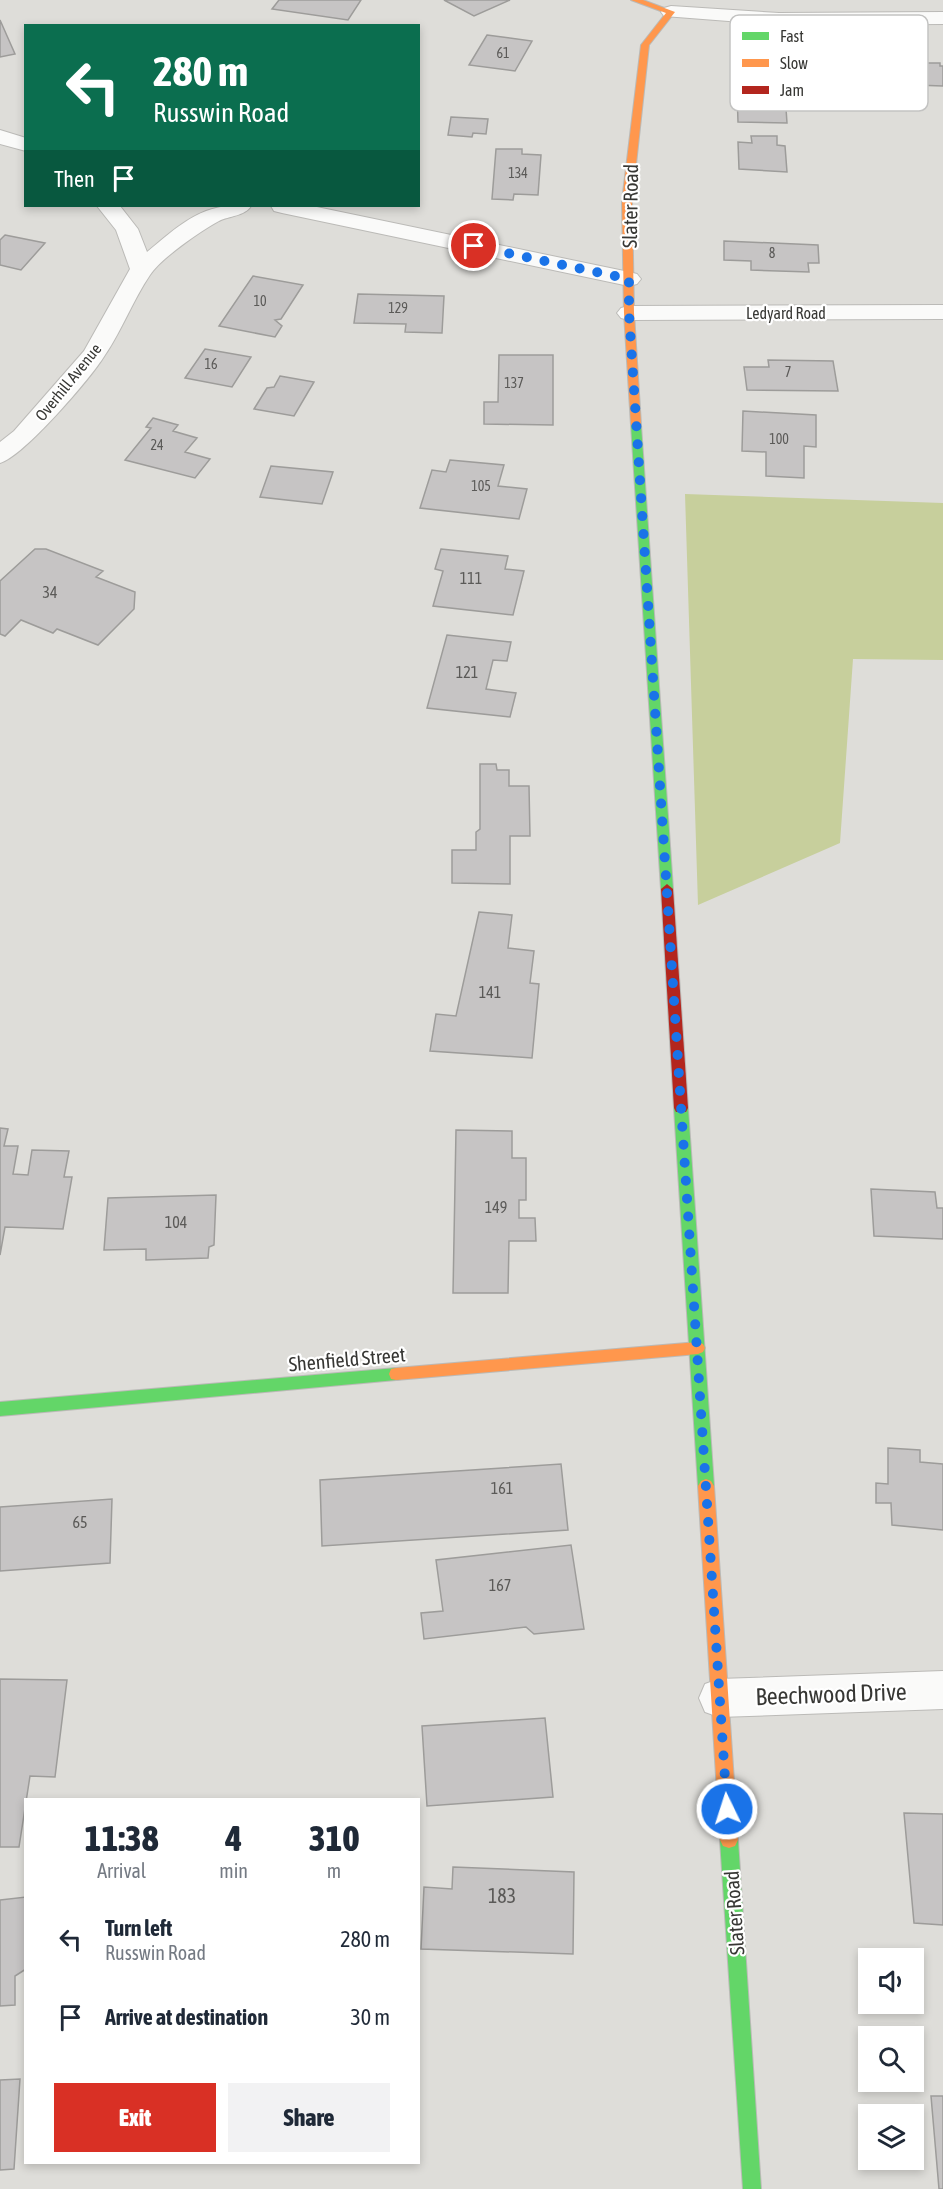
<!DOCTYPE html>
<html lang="en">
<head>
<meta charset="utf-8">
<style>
	body { margin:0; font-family:"Asap Condensed",sans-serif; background:#f2f2f3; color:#1f2937; height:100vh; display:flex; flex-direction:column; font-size:22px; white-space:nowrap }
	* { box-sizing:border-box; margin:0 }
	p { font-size:20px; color:#747a83 }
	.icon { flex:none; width:33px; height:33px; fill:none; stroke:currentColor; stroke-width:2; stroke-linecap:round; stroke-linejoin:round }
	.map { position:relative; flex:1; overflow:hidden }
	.drawer { position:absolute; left:24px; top:1798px; width:396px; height:366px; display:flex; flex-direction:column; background:#fff; border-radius:0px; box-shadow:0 3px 9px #0003 }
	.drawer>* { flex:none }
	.hud { position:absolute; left:24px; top:24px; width:396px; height:183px; border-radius:0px; box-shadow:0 3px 9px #0003; background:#0b6e4f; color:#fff; overflow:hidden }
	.controls { position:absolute; left:858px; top:1948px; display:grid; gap:12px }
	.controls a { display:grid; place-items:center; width:66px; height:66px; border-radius:0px; background:#fff; box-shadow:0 3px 9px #0003; font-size:30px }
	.pin { position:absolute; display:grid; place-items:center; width:51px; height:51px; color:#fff; margin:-26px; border:3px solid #fff; border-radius:50%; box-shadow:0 2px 6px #0007 }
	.me { position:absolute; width:66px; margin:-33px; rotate:356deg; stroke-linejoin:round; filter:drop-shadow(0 0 4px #0008) }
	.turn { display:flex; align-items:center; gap:21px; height:126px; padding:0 30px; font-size:27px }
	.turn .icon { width:78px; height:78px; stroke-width:2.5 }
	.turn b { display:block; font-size:42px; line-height:51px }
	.then { display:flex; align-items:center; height:57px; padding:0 30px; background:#0003; gap:12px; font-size:22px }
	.eta { display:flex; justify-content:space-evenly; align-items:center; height:102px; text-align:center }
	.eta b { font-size:36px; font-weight:800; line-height:42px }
	.cta { display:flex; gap:12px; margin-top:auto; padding:12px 30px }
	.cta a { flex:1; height:69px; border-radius:0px; background:#d93025; color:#fff; font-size:24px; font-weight:800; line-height:69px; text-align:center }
	.cta a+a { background:#f2f2f3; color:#1f2937 }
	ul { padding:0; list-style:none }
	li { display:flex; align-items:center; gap:18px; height:78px; padding:0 30px }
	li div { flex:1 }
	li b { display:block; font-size:22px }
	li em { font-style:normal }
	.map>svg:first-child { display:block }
</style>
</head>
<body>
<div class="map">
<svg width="943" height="2189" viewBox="0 0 943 2189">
	<rect width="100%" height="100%" fill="#deddd9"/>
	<path fill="#c7cf9c" d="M 685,494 L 943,503 L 943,660 L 853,659 L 840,843 L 698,905 Z"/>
	<path fill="#c6c4c4" stroke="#9d9c9a" stroke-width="1.5" d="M 279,0 L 361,0 L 348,20 L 272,9 Z
		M 444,0 L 510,0 L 474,16 Z
		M 0,20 L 15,54 L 0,57 Z
		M 487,35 L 532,41 L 515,71 L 469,65 Z
		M 926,63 L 940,63 L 940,66 L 943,66 L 943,86 L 915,85 L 912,65 L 926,66 Z
		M 737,92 L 785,94 L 787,123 L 738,122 Z
		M 451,117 L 488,119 L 486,134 L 473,133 L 472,137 L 448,135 Z
		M 751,136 L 777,136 L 777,145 L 785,146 L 787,172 L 739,169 L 738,142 L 752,143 Z
		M 496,149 L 522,149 L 522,154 L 541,155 L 538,195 L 514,194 L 513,200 L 492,199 Z
		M 5,235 L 45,243 L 21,270 L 0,265 L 0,240 Z
		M 724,241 L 818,245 L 819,263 L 808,263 L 809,272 L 751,270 L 751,261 L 724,260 Z
		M 253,276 L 303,285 L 281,319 L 275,320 L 282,326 L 275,337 L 219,326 Z
		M 358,294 L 444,296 L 442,333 L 405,332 L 406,324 L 354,323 Z
		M 205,349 L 251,357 L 232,387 L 185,378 Z
		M 499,355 L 553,355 L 553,425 L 484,424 L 484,402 L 498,402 Z
		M 768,360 L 833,361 L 838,391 L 747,390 L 744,367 L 769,367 Z
		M 280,376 L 314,382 L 294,416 L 254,409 L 267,388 L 274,387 Z
		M 743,411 L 816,415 L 816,447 L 804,446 L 804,478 L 766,476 L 766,452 L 742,451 Z
		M 153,418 L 178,425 L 173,431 L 197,438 L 185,452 L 210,459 L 195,478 L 125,460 L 151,428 L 146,427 Z
		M 450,460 L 504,465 L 498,486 L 527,489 L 519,519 L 420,508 L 432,470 L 446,472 Z
		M 271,466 L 333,472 L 322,504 L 260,497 Z
		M 35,549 L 46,549 L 103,571 L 96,577 L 135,592 L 134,609 L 98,645 L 57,629 L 53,633 L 21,620 L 5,636 L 0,634 L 0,581 Z
		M 441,549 L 508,556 L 505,569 L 524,571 L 513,615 L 433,606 L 443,571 L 435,569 Z
		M 447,635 L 511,642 L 507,661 L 493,660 L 486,689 L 516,693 L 510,717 L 427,708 Z
		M 480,764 L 496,764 L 497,770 L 509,770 L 509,786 L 529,786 L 530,836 L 510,836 L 510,884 L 452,883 L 452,850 L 476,850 L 476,832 L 480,829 Z
		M 479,912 L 512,915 L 508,948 L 534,951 L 530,983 L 539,984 L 532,1058 L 430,1051 L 436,1014 L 456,1016 Z
		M 0,1128 L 8,1129 L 4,1146 L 18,1146 L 13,1174 L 28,1175 L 32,1150 L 69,1151 L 64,1177 L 72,1177 L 63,1229 L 5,1227 L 0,1255 Z
		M 456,1130 L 512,1131 L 512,1158 L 526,1158 L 526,1200 L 519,1200 L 519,1218 L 535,1218 L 536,1241 L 509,1241 L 508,1293 L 453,1293 Z
		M 871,1189 L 935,1192 L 937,1208 L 943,1208 L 943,1239 L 874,1236 Z
		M 216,1195 L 214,1245 L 209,1247 L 208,1258 L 146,1260 L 146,1249 L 104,1250 L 108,1198 Z
		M 888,1448 L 920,1450 L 920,1462 L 943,1464 L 943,1530 L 892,1525 L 891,1503 L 876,1503 L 876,1483 L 888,1484 Z
		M 561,1464 L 568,1530 L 322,1546 L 320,1480 Z
		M 112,1499 L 110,1563 L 0,1571 L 0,1507 Z
		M 571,1545 L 584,1629 L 534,1634 L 526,1627 L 424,1639 L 421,1613 L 443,1611 L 436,1560 Z
		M 0,1679 L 67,1680 L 55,1777 L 30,1776 L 19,1847 L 0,1847 Z
		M 545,1718 L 553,1797 L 427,1806 L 422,1726 Z
		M 904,1813 L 943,1814 L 943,1925 L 914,1923 Z
		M 453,1867 L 574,1872 L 573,1954 L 421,1949 L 424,1887 L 452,1889 Z
		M 26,1897 L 26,1969 L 15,1976 L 15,2005 L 0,2006 L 0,1900 Z
		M 20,2079 L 14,2169 L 0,2170 L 0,2080 Z
		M 931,2096 L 943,2096 L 943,2189 L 939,2189 Z"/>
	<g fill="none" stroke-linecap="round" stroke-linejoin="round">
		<g stroke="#bbbab7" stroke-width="2">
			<path id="street" d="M 671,6 L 779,13 L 943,12 L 943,24 L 779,25 L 664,16 L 661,12 L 664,8 Z
				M 0,130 L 26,138 L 26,151 L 0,144 Z
				M 97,206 L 120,206 L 138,229 L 147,252 C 181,224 204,201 251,206 C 245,216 229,216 219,221 C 201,231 161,258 150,275 C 133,300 122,330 105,355 C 91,378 23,457 0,463 L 0,442 L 14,431 L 84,351 L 130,269 L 116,230 Z
				M 271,206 L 312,206 L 629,272 L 637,274 L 641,279 L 637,284 L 629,286 L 282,213 L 274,211 Z
				M 943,305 L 943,319 L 629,320 L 621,318 L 617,313 L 621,308 L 629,306 Z
				M 943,1671 L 943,1709 L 719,1717 L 705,1712 L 699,1698 L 705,1684 L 719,1679 Z"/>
		</g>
		<g stroke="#bbbab7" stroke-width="2">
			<path id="fast" d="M 636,422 L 641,425 L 673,889 L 667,894 L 661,889 L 631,425 Z
				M 681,1103 L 686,1104 L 688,1108 L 714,1486 L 711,1491 L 706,1493 L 701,1491 L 698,1486 L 674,1108 L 676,1104 Z
				M 396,1368 L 401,1369 L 403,1374 L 401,1379 L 396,1380 L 0,1416 L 0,1402 Z
				M 729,1832 L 735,1834 L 738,1840 L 761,2189 L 743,2189 L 720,1840 L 723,1834 Z"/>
		</g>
		<g stroke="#bbbab7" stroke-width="2">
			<path id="slow" d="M 631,0 L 643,0 L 675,12 L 649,45 L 632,201 L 634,313 L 641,425 L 636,428 L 631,425 L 624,313 L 622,201 L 641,45 L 666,13 Z
				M 698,1342 L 703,1344 L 705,1348 L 703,1352 L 698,1354 L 396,1380 L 391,1379 L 389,1374 L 391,1369 L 396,1368 Z
				M 706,1479 L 711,1481 L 714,1486 L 738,1840 L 735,1846 L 729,1848 L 723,1846 L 720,1840 L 698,1486 L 701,1481 Z"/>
		</g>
		<g stroke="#bbbab7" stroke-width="2">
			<path id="jam" d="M 667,884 L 673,889 L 688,1108 L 686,1112 L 676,1112 L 674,1108 L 661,889 Z"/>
		</g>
		<use href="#street" fill="#fafaf9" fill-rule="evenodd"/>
		<use href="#fast" fill="#63d668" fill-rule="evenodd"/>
		<use href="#slow" fill="#ff974d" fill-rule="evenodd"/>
		<use href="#jam" fill="#b3261e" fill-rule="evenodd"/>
	</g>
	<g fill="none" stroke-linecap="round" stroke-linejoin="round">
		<path stroke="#1a73e8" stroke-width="10" stroke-dasharray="0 18" d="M 474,246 L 629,279 L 629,313 L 727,1809"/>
	</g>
	<g text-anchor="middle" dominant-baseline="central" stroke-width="4.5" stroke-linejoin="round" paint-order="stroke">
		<g font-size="14" fill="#5b5a58">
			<text x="503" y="53">61</text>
			<text x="518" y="173">134</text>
			<text x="772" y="253">8</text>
			<text x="260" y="301">10</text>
			<text x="398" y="308">129</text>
			<text x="211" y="364">16</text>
			<text x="788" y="372">7</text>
			<text x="514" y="383">137</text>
			<text x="779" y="439">100</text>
			<text x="157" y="445">24</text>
			<text x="481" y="486">105</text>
		</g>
		<g font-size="16" fill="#373734" stroke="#fff">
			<text x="786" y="313">Ledyard Road</text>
			<text transform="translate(68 382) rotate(-51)">Overhill Avenue</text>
		</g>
		<g font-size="16" fill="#5b5a58">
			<text x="471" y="578">111</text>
			<text x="50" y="592">34</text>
			<text x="467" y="672">121</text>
			<text x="490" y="992">141</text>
			<text x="496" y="1207">149</text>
			<text x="176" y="1222">104</text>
			<text x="502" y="1488">161</text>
			<text x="80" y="1522">65</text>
			<text x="500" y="1585">167</text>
		</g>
		<g font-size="20" fill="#373734" stroke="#fff">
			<text transform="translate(630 206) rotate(-89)">Slater Road</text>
			<text transform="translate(347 1359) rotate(-5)">Shenfield Street</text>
			<text transform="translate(734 1913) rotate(-94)">Slater Road</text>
		</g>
		<g font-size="20" fill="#5b5a58">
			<text x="502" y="1895">183</text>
		</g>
		<g font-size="24" fill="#373734" stroke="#fff">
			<text transform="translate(831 1694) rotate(-2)">Beechwood Drive</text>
		</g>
	</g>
	<rect x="730" y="15" width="198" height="96" rx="9" fill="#fff" stroke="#c3c3c2" stroke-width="1.5"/>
	<rect x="742" y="32" width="27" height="8" fill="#63d668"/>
	<rect x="742" y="59" width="27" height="8" fill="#ff974d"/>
	<rect x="742" y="86" width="27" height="8" fill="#b3261e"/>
	<g font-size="16" fill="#373734">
		<text x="780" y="42">Fast</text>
		<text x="780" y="69">Slow</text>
		<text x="780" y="96">Jam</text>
	</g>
</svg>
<div class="controls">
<a><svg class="icon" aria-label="sound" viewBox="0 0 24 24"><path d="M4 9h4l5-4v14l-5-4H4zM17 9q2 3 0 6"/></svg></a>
<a><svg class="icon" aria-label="search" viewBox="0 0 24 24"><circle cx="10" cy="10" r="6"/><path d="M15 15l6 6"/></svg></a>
<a><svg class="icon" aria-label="layers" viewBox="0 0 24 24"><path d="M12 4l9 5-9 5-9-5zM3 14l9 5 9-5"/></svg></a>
</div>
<div class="pin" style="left:474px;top:246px;background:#d93025"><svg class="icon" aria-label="arrive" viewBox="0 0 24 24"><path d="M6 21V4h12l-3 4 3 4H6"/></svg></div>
<svg class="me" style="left:727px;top:1809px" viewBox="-20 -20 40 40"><circle r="17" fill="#1a73e8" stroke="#fff" stroke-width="3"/><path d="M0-11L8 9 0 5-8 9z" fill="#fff"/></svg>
<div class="hud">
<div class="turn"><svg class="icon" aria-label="left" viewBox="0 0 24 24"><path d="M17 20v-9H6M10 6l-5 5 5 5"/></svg><div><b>280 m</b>Russwin Road</div></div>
<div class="then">Then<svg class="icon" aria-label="arrive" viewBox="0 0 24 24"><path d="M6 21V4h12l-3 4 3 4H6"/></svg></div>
</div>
<section class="drawer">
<div class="eta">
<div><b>11:38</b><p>Arrival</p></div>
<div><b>4</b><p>min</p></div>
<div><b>310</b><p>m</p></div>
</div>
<ul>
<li><svg class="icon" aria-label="left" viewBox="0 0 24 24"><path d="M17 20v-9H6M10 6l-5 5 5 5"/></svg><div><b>Turn left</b><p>Russwin Road</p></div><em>280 m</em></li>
<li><svg class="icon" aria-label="arrive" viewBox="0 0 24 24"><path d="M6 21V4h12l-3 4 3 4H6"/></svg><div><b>Arrive at destination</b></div><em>30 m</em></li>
</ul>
<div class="cta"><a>Exit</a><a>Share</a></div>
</section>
</div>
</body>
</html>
